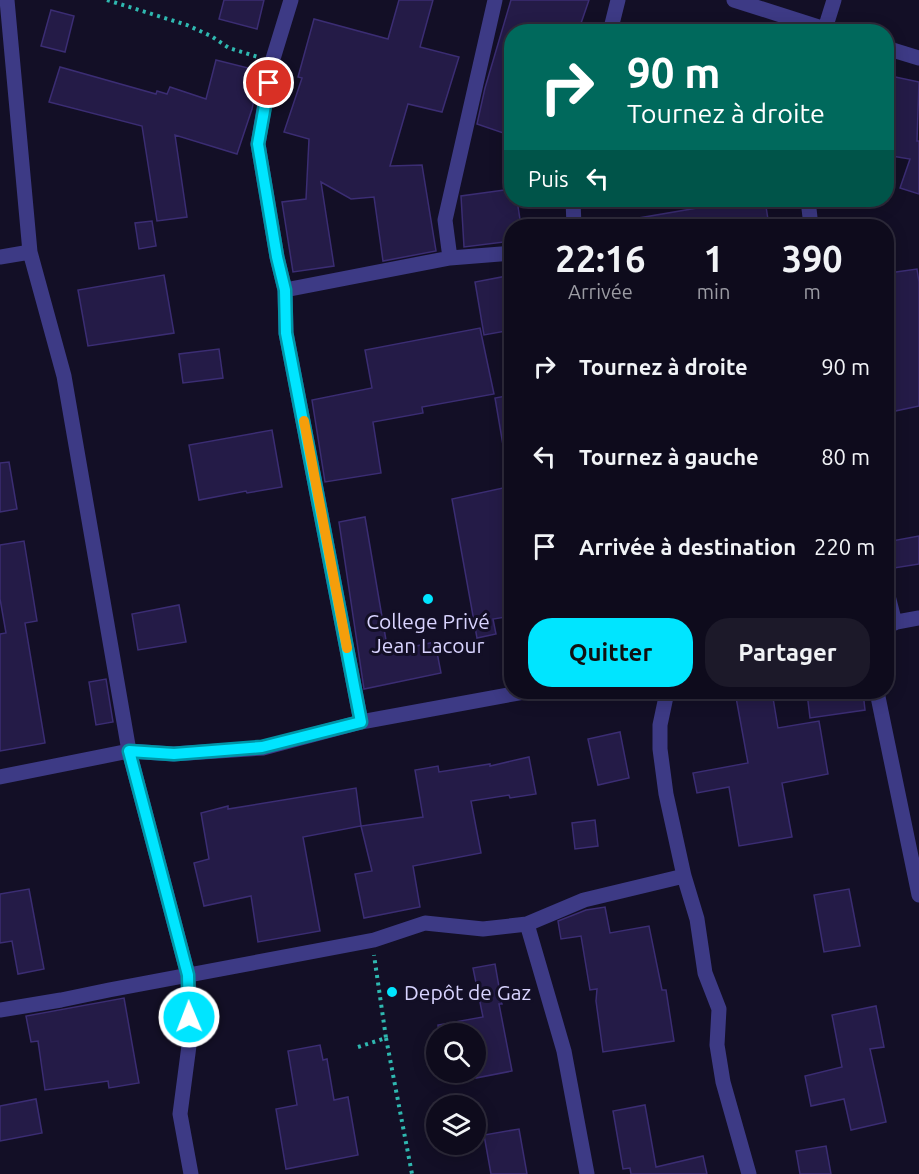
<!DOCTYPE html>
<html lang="fr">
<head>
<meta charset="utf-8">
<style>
	body { margin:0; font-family:Ubuntu,sans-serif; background:#1c1929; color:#f1f3f6; height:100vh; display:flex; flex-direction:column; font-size:22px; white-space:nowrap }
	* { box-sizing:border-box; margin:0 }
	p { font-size:20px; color:#9b9ba3 }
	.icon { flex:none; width:33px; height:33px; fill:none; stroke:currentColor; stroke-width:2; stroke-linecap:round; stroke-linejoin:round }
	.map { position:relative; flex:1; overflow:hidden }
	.sheet { position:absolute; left:504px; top:219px; width:390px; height:480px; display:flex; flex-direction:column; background:#0e0b1c; border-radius:24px; box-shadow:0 3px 15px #0003,0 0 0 2px #2e2b3b }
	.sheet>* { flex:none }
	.guide { position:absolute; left:504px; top:24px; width:390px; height:183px; border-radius:24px; box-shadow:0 3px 15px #0003,0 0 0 2px #2e2b3b; background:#00695c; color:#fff; overflow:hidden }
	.controls { position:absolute; left:426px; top:1023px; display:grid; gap:12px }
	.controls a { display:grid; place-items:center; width:60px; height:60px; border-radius:50%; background:#0e0b1c; box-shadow:0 3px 15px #0003,0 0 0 2px #2e2b3b; font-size:30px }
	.pin { position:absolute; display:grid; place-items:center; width:51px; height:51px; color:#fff; margin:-26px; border:3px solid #fff; border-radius:50%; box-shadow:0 2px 6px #0007 }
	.me { position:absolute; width:66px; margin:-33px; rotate:359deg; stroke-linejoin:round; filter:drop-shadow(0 0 4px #0008) }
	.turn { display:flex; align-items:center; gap:21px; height:126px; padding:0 24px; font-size:27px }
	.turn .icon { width:78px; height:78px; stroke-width:2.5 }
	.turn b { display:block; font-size:42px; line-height:51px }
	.then { display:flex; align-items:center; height:57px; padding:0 24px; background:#0003; gap:12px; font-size:22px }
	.eta { display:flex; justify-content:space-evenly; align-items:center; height:102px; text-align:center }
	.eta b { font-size:36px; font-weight:600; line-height:42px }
	.primary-button { display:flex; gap:12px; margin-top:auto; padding:12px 24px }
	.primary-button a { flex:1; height:69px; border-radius:24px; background:#00e5ff; color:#111; font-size:24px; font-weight:600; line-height:69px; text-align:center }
	.primary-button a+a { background:#1c1929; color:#f1f3f6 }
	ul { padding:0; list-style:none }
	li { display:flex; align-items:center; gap:18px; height:90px; padding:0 24px }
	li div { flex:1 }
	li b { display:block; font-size:22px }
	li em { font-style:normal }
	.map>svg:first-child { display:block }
</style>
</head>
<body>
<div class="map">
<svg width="919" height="1174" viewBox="0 0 919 1174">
	<rect width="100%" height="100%" fill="#130f26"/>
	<path fill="#241b47" stroke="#3b2d73" stroke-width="1.5" d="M 224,0 L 264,0 L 257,29 L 219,19 Z
		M 399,0 L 433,0 L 420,47 L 459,57 L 442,112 L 408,104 L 390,166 L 422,165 L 436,251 L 383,261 L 374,197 L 351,199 L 321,182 L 334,266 L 293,272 L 282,202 L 306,199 L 309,139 L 284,132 L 302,78 L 298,77 L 314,19 L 388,39 Z
		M 511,0 L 589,0 L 578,32 L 512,32 L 512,136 L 477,124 L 485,88 Z
		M 51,10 L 74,16 L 65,52 L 41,46 Z
		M 216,60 L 260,71 L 252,109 L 237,154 L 175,135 L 187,217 L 157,221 L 142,126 L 49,102 L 60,67 L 156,94 L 157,91 L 167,94 L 170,87 L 206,99 Z
		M 886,75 L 919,82 L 917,141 L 919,141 L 919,194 L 900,188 L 910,159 L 886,155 L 886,140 L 891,114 L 886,113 Z
		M 512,189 L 512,200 L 517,200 L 521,226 L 512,226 L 512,241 L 464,247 L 461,196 Z
		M 744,200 L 765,200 L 769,226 L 639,226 L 639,218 Z
		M 152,221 L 156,246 L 139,249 L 135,223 Z
		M 917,269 L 919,282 L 919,406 L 886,413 L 886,346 L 894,346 L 893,307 L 889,273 Z
		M 164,275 L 174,333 L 88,346 L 78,290 Z
		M 512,275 L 512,330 L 484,335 L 475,282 Z
		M 480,328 L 494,394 L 422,407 L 423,413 L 373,422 L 381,473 L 325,482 L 312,400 L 372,388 L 365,350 Z
		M 219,349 L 223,378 L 183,383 L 179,354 Z
		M 512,395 L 512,445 L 503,445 L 495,398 Z
		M 272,430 L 282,487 L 247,493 L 246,491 L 199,500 L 189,445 Z
		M 9,462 L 17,509 L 0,512 L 0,463 Z
		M 512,486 L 512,616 L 493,619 L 496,634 L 477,638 L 452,499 Z
		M 365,517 L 388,652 L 435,642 L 441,673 L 364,689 L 339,522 Z
		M 919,536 L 919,564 L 888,569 L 886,542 Z
		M 24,541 L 37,621 L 25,623 L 45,743 L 0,751 L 0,634 L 6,633 L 0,599 L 0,545 Z
		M 179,605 L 186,642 L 138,650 L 132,614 Z
		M 106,679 L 113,722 L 96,725 L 89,682 Z
		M 735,692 L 772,692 L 778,728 L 819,721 L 828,774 L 782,783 L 792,837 L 739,846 L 729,787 L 697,793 L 693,773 L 748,763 Z
		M 819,692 L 863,692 L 865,710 L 810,718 L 807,693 Z
		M 620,732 L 629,778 L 598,785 L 588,739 Z
		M 529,757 L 536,794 L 510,798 L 509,795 L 471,801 L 481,853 L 413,866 L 420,907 L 364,918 L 355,874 L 372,871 L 361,826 L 423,817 L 415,770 L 438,766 L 439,772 L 490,764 L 490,766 Z
		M 356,788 L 361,826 L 303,837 L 320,931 L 258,942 L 251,896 L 204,906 L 194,863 L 209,859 L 201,813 L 228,806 L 228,809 Z
		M 595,820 L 598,846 L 575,849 L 572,823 Z
		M 29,889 L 44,969 L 18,974 L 12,941 L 0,943 L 0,894 Z
		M 849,889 L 860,946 L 824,952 L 814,895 Z
		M 605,907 L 610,933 L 649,926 L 662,990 L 666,990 L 674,1041 L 603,1052 L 596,1001 L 597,989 L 590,990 L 581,936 L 561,939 L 558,921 L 586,910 Z
		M 495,964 L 502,1004 L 499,1004 L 512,1071 L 476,1078 L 476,1034 L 439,1034 L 438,1025 L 483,1017 L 473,968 Z
		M 124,998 L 139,1083 L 109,1088 L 108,1081 L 45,1090 L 38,1041 L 31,1042 L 26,1016 Z
		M 876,1006 L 884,1047 L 870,1049 L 886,1122 L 851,1130 L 844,1099 L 811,1106 L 805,1076 L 842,1067 L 832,1015 Z
		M 320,1045 L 323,1060 L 327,1059 L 334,1100 L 348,1097 L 358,1155 L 286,1169 L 276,1109 L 297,1105 L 288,1051 Z
		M 36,1099 L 42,1133 L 0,1141 L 0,1106 Z
		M 645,1105 L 656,1167 L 703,1156 L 707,1174 L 631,1174 L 630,1168 L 623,1169 L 613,1111 Z
		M 519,1129 L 527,1174 L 491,1174 L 484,1135 Z
		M 826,1146 L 831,1174 L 800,1174 L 796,1151 Z"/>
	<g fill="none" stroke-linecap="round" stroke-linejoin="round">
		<path stroke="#2fb8b0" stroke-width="4" stroke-dasharray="3 4.5" stroke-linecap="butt" d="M 107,0 L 187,25 L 211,36 L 229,48 L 258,57
			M 386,1038 L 412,1174
			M 358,1047 L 386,1038 L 374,955"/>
		<path stroke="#3d3a85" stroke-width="15" d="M 7,0 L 30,252 L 64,376 L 129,751 L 188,975 L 190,1038 L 180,1114 L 191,1174
			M 291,0 L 272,62 L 258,144 L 277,257 L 285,290 L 286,333 L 361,722
			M 734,0 L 834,32
			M 610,32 L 618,0
			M 824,32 L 834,0
			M 886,48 L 919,58
			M 573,200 L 574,226
			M 808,200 L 811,226
			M 0,257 L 30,252
			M 450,258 L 445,220 L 495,0
			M 285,290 L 450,258 L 512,253
			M 886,588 L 895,623
			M 886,624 L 919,618
			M 667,692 L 660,725 L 660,749 L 666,794 L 684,876 L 697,919 L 705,973 L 719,1009 L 717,1045 L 723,1082 L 749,1174
			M 877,692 L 919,895
			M 0,777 L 129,751 L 173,754 L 263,748 L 361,722 L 524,692
			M 527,924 L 564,1051 L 587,1174
			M 0,1010 L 61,1000 L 109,990 L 374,940 L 425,923 L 483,929 L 527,924 L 584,900 L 684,876"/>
	</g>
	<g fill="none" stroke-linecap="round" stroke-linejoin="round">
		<g stroke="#0095a6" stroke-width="15">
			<path id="route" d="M 189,1017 L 188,975 L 129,751 L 174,754 L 262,747 L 361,722 L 286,333 L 285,290 L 277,257 L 258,144 L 269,83"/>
		</g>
		<use href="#route" stroke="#00e5ff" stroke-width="10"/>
		<path stroke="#f59e0b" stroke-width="10" d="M 304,421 L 347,648"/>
	</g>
	<g fill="#00e5ff" stroke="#130f26" stroke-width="2">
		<circle cx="428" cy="599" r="6"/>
		<circle cx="392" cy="992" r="6"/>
	</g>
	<g text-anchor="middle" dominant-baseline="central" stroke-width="6" stroke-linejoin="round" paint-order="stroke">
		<g font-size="21" fill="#d9d4ff" stroke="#130f26">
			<text x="428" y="621">College Privé<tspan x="428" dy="24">Jean Lacour</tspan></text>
			<text x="404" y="992" text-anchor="start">Depôt de Gaz</text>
		</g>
	</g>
</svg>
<div class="controls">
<a><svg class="icon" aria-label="search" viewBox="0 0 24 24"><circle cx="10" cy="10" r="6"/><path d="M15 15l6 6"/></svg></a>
<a><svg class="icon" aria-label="layers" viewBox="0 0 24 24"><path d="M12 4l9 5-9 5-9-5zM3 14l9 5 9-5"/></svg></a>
</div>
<div class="pin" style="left:269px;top:83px;background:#d93025"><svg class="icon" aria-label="arrive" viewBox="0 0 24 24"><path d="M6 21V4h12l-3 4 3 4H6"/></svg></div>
<svg class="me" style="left:189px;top:1017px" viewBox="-20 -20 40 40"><circle r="17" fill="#00e5ff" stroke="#fff" stroke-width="3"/><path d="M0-11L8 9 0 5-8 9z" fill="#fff"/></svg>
<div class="guide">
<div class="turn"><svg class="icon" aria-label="right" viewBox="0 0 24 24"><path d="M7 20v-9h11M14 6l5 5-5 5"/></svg><div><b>90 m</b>Tournez à droite</div></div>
<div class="then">Puis<svg class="icon" aria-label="left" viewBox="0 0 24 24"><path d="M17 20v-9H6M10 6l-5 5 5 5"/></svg></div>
</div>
<section class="sheet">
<div class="eta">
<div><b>22:16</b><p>Arrivée</p></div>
<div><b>1</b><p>min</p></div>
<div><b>390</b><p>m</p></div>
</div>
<ul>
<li><svg class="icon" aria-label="right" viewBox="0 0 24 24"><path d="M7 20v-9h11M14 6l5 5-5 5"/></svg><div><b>Tournez à droite</b></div><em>90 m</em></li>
<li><svg class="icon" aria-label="left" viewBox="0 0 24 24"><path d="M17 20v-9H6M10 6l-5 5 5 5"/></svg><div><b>Tournez à gauche</b></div><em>80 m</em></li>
<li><svg class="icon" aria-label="arrive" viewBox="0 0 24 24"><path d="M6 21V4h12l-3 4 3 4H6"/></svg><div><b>Arrivée à destination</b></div><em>220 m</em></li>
</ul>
<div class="primary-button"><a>Quitter</a><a>Partager</a></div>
</section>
</div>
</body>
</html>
